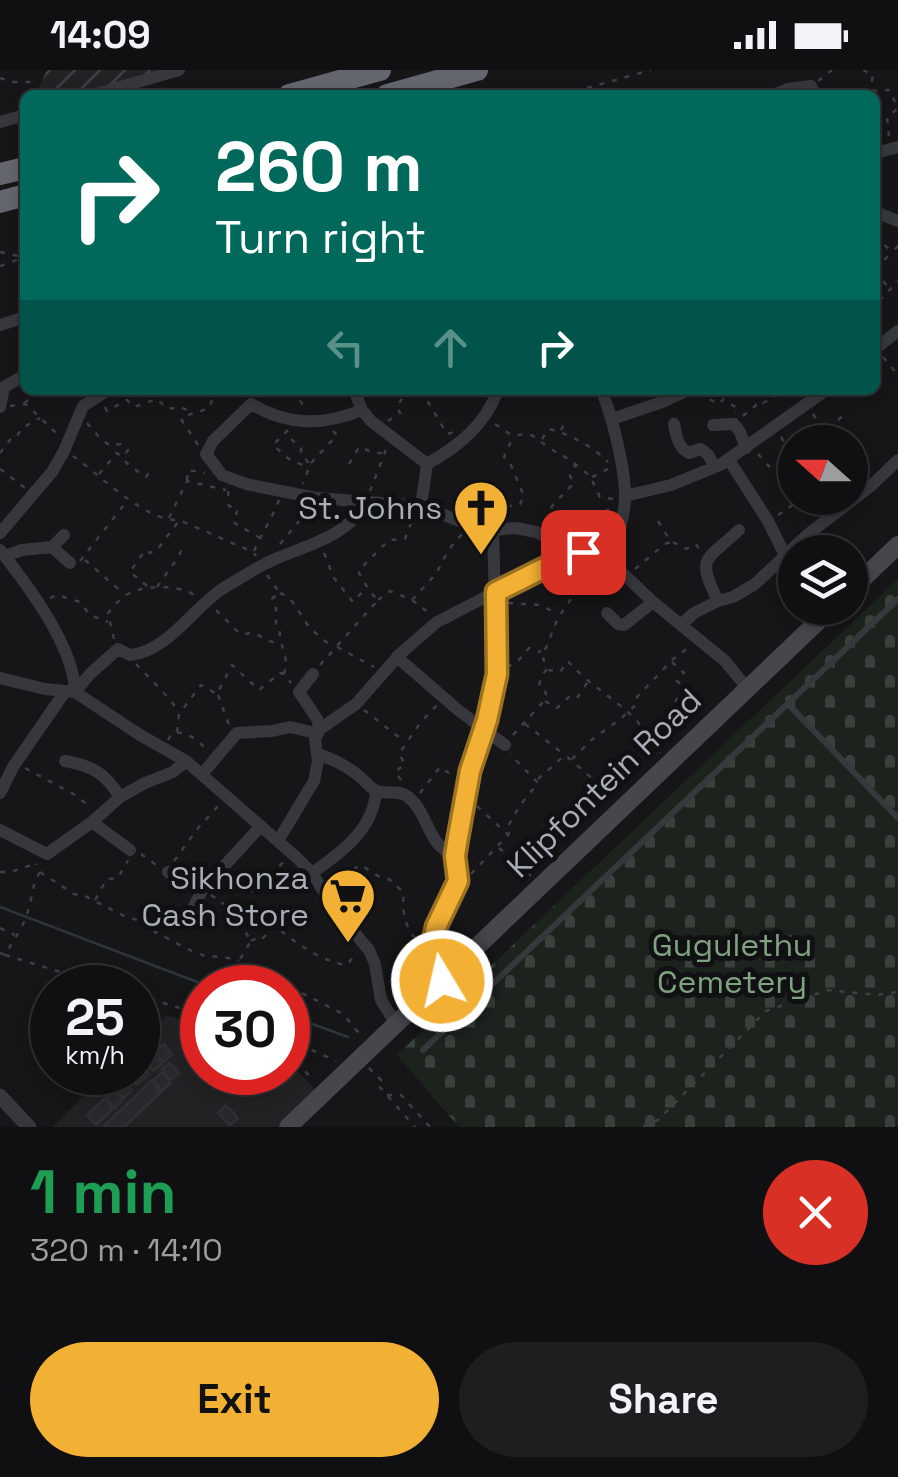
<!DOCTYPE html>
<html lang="en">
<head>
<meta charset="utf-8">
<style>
	body { margin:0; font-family:"Space Grotesk",sans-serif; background:#1e1e20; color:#f1f3f6; height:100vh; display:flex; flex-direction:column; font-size:38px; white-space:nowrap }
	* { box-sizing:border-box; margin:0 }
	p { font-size:32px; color:#9c9d9f }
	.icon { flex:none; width:55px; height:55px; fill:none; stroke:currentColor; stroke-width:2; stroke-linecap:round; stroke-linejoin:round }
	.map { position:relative; height:1057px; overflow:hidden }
	.sheet { display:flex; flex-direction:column; background:#101012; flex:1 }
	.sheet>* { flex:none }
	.top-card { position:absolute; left:20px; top:20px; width:860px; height:305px; border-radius:15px; box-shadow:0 5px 15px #0003,0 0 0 2px #303032; background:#00695c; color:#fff; overflow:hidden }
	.needle { width:65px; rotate:291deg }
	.buttons { position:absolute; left:778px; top:355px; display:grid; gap:20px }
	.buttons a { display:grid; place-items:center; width:90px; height:90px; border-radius:50%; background:#101012; box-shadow:0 5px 15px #0003,0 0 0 2px #303032; font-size:50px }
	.speed { position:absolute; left:30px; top:895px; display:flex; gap:20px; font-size:50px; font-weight:700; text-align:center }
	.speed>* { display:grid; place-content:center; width:130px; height:130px; border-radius:50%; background:#101012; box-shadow:0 5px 15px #0003,0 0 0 2px #303032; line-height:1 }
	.speed small { font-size:25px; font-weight:400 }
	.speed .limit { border:15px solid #d22; background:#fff; color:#111 }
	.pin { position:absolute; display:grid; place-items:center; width:85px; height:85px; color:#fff; margin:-42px; border-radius:20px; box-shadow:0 5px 15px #0006 }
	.me { position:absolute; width:110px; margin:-55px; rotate:351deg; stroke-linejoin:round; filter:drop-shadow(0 0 8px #0008) }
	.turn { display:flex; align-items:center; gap:35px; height:210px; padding:0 30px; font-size:45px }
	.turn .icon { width:130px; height:130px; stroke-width:2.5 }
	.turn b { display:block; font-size:70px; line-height:85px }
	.lanes { display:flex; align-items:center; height:95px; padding:0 30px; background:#0003; justify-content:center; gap:50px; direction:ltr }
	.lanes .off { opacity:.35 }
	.round { display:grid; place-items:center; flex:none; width:105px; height:105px; border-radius:52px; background:#1e1e20 }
	.overview { display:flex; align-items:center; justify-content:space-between; height:170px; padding:0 30px }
	h1 { font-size:60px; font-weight:700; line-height:75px; color:#1e9e55 }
	.cta { display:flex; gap:20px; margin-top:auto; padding:20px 30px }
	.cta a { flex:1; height:115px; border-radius:60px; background:#f2b134; color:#111; font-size:40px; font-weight:700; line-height:115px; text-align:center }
	.cta a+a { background:#1e1e20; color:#f1f3f6 }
	.status { display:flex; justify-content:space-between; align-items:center; height:70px; padding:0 50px; background:#101012; direction:ltr }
	.status svg { height:28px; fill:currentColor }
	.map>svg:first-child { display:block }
</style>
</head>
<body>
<div class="status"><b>14:09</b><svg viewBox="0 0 49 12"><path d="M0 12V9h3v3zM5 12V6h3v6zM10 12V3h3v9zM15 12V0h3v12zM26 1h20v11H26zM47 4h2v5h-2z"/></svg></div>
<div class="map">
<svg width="898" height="1057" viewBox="0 0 898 1057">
	<defs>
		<pattern id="industrial-furrows" width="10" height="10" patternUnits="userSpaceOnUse" patternTransform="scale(2.5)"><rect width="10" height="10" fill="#222225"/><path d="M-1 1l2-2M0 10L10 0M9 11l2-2" fill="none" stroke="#3f3f43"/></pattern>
		<pattern id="cemetery-stones" width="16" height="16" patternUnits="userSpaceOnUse" patternTransform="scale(2.5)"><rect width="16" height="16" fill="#1c231d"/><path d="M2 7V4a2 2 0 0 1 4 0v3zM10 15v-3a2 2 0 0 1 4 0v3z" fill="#3a403c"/></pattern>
	</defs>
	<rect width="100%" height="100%" fill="#161618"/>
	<path fill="#222225" d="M 166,945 L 202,954 L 202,1002 L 288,1002 L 288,991 L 316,1020 L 277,1057 L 52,1057 L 108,1003 L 138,1002 L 138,973 Z"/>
	<path fill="url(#industrial-furrows)" d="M 47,0 L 179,0 L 93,25 L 35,25 Z"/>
	<path fill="url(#cemetery-stones)" d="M 898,509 L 898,1057 L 459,1057 L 397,985 Z"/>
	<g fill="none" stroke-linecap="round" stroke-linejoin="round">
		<path stroke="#2c353c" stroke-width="2.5" d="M 0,837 L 213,918
			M 288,945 L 348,967"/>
	</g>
	<path fill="#29292c" stroke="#303034" stroke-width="2.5" d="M 164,974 L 172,985 L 163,992 L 155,980 Z
		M 154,984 L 162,994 L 153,1001 L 145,990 Z
		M 170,993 L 179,1003 L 170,1010 L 162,999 Z
		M 144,998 L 149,1004 L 136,1015 L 131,1009 Z
		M 162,1002 L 171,1013 L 162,1021 L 153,1010 Z
		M 124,1011 L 132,1020 L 124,1028 L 115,1019 Z
		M 151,1011 L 161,1022 L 124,1057 L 103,1057 Z
		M 114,1020 L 123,1029 L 115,1038 L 106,1028 Z
		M 104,1029 L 113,1039 L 96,1055 L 87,1045 Z
		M 226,1035 L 238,1048 L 230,1055 L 218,1043 Z"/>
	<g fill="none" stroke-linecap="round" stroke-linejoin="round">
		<path stroke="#3d3f44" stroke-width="2.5" stroke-dasharray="5 8" stroke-linecap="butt" d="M 863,0 L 873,5 L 871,15 L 874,21 L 890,20 L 898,39
			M 0,8 L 12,12 L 32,12 L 33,25
			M 818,11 L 832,0
			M 562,25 L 651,0
			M 889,66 L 887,47 L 897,39
			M 875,166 L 890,180 L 893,181 L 898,176
			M 0,182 L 23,187
			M 0,196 L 25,187
			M 875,199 L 892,182
			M 875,201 L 890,219
			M 875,243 L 880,230 L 898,211
			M 883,287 L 898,305
			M 51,320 L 54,324 L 61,320
			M 292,320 L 306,339
			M 421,320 L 447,364 L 454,362
			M 585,320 L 588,320
			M 701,320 L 709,329 L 719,334 L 724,329 L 738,339 L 735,343
			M 215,321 L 226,322 L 240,328
			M 743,326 L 748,320
			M 258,327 L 267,320
			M 24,333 L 44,320
			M 10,336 L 22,334 L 27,335 L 59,366
			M 105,337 L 107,341 L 127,330 L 134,337 L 157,329 L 168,339 L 180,337 L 192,342
			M 813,344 L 824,361 L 828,361 L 844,344
			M 743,346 L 761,331 L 763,333 L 787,320
			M 388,351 L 400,343 L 397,337 C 401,329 406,323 416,320
			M 87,353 L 99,367 L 110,376 L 120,374 L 128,380 L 122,388
			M 495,354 L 513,366 C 537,361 534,369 551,379 C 559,384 566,387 574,393 L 575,397 L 570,406 L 574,413 L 552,436 L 548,454
			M 288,360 L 273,375 L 289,389 L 309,398
			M 561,360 L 567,349
			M 781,367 L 790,381 L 795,382
			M 291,369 L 301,378 L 301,383 L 310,395 L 303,414
			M 542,369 L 549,359 C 570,364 593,377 608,392
			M 198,375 L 181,349 C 191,342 200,343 210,337 L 214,321
			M 0,383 L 13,366 L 17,366 L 22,358 L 40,348
			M 758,384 L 774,402
			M 73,386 C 100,405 146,452 179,450 L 253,482 L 256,486
			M 311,393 L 337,365 L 331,359
			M 574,393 L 590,406 L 600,427 L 613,429
			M 349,394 L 359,377 L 375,383 L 383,383
			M 0,399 L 25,418
			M 99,404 L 117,383 L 130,396 L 146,407 L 152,398
			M 592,407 L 612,397
			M 187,410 L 188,400 L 205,403
			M 228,421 L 229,436 L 238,439 L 233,452 L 260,468
			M 370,421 L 387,377
			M 778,445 L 797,432 L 797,428
			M 500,447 L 505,437 L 520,434 L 524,426 L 510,393 L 504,387 L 513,367
			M 169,448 L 187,411 L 226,420
			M 586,470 L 589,459 L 599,459 L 607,440 L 611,440
			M 673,472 L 686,479 L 696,474 L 699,479
			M 280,474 L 310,438
			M 254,481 C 262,463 272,449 279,430
			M 821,482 L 828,475 L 824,466
			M 324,483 L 334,508 L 353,532 L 366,518
			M 85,490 L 124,524
			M 80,491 L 127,431
			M 635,499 L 665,474 L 671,472 L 658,451
			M 267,505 L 279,522 L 272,529 L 276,539 L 276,554 L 280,559 C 278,577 290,582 284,604 L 291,613
			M 779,509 L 792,522 L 795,518
			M 147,516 L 130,502 L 145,480 L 150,483 L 157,480 L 178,452
			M 157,517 L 179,486 L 183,477
			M 280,523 C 295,529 298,542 307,554 C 314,563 324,570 333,577
			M 50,528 L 57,525 L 80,532 L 90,545 L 108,552
			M 378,530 L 390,521 L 412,530 L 429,543
			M 412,530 L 436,504 L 449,479 L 462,464
			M 508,533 L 540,535 L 558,544
			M 216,540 L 240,564 L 255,563 L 268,571 L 280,573
			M 114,569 L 108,543 C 113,538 120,528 126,525 C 146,514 178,514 198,527
			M 337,577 L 374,597
			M 672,592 L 684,603 L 677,611 L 687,620 L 673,633
			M 136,594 C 148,607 172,629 179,643
			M 320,595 L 378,530 L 370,522 L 358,501 L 389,470 L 405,469 L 414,445
			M 507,597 L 517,592 L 529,578 L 541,582
			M 548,600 L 560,602 L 568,591 C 588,615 615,628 636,650 C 645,660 651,672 660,683
			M 218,625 L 229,655
			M 545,631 L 557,638 L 570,626 L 577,628 L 587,613
			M 364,640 L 405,672
			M 525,654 L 565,685
			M 177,662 L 179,644 L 201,615 L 217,624 L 232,595 L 259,620 L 280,603 L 284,604
			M 513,665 L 544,631 L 546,623 L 539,616 L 541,606 L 547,599 C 539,581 545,584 550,568 C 561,535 577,525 595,498
			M 168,670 L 172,663 C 188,660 198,671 209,682
			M 572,689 C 580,682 588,672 598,665 C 612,655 626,646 638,632 L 637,627 L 673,589 L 688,578
			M 25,698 L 77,726 L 91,738
			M 538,709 L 565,685 L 601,716 L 612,730
			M 401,710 L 395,702 L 405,694 L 399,684 L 420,653 L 437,635
			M 420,723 L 440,697 L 456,708
			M 477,736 L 507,764
			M 499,778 L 531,806
			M 141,784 L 159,797
			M 174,791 L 198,758 L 219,735
			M 0,802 L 10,802 L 35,794
			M 40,802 L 74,824 L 83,825 L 122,845 L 146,853 L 153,857 L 155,862 C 171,869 190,883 207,886 C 219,887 228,887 239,891
			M 471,804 L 509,764 L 507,758 L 521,734 L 538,713 L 510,684
			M 335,818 L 359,795 C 371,799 377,809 389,809 L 404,823 C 401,844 406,861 422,876
			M 251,822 L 263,816 L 284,791
			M 211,825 L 232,840 L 251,871 L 239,891 L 343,944 L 362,967
			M 95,830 L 107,809 L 118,808 L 128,790
			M 154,856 L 164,844 L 174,849
			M 0,858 L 15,865
			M 251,871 L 257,868 L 261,870 L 275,856 C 294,872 322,892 347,895 L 357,882
			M 0,883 L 5,885 C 13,871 24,856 28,841 C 33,825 31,817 40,802 L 36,794
			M 5,885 L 113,918
			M 138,925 L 202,945
			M 288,969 L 336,991
			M 288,982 L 313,1010
			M 369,998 L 381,1010 L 377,1014 L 415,1057
			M 387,1025 L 401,1025 L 430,1057
			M 643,1057 L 658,1050 L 766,941 L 828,920 L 877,925 L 898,922"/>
		<path stroke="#37383d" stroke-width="6" d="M 788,634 L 898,748
			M 423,980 L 898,529"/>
		<path stroke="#37383d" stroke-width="12" d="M 93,25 L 179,0
			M 772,25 L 788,19 L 811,16 L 815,25
			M 0,52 L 25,45
			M 875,85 L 883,81 L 898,77
			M 875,142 L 898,151
			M 0,255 L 25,247
			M 875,279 L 898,261
			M 354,320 L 362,340 L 371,351 L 427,394
			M 601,320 C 612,344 626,402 625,429 C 624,450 616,471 610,491
			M 0,337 L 4,317 L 25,305
			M 362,340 C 323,356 288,356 251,334 L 213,371 L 206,384 L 222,405 L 246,414 L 316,428 L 421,436 L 467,454 L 493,460 L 516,458 L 536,462 L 571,480
			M 612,349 L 662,332 L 688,320
			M 674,354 C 676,365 678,378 689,383 L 700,379 C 708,382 712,390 713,397
			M 713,355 L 734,354 L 740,362 L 746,378
			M 729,390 L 768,451 L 786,487
			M 427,394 C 459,376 485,355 498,320
			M 625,426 L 671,415 L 720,395 L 826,320
			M 421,436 L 427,394
			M 0,463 L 52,402 L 64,381 L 83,336 L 102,324 L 104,320
			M 52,477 L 64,465
			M 0,480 C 28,516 74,576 75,622 L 140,665 L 186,691 L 296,787 L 312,803 L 336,841 L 369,880 L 375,894 L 381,930 L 396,954
			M 5,486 L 22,480 L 52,477 L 70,493
			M 718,531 C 696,486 705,492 739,460
			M 607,543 L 618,554 L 624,555 L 653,532
			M 681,555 L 694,543 L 718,531 L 733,527 L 755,514 L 807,465 L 872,415 L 898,390
			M 397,587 L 458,640 L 505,675
			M 313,604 L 299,622 L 317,649 L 320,659
			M 0,608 L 45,619 L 75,622 L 90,604 L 118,579 L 130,585 C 169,581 194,536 225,517 C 241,508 257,497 273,490 C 304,476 351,466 364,432
			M 318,684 C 332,689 347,696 359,706 C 364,710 371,719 377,721 C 387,725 397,719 407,726 C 429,742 427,777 455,785 L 458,811 L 436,857 L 429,890 L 430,897 L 442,911
			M 65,691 C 93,696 105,703 120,727
			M 202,704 L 237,663 L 272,661 L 290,657 L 316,663
			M 0,723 L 13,697 L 64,623
			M 92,752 L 130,780
			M 0,760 L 47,784 L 92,752 L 120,727 L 145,713 L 173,702 L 186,691
			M 278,771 L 314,711 L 318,691 L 315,669 L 320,659 L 356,634 L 400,584 L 437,552 L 548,495 L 571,480 L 610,491 L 653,532 L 725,591 L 747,618
			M 455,785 L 470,701 L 487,650 L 497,603 L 493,460
			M 168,802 L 203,819
			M 312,803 C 341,783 374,759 376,721
			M 185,853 L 203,819 L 261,756"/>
		<path stroke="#37383d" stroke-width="15" d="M 0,1026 L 29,1057"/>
		<path stroke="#45474d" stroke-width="18" d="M 850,521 L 898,475
			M 288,1057 L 832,538"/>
		<path stroke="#63666e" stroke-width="22" d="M 289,25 L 380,0
			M 387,25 L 477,0
			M 0,104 L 25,98
			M 0,132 L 25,125"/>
	</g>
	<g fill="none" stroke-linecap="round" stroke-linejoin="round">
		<g stroke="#9d7322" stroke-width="25">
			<path id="route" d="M 442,911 L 430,897 L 429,890 L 436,857 L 458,811 L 455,786 L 457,773 L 470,701 L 487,650 L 497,604 L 496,522 L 548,496 L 572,480 L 583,482"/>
		</g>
		<use href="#route" stroke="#f2b134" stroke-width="18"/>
	</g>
	<defs>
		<g id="church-pin" transform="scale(2.875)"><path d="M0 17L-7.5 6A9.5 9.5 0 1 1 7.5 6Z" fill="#f2b134" stroke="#111113"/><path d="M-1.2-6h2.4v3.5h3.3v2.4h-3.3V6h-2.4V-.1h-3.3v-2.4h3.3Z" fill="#111"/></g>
		<g id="supermarket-pin" transform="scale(2.875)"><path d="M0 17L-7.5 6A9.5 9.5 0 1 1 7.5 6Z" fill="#f2b134" stroke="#111113"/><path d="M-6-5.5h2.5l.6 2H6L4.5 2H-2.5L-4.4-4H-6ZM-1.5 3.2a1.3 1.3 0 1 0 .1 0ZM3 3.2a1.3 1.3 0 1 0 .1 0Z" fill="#111"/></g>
	</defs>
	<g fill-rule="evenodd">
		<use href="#church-pin" x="481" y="438"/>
		<use href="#supermarket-pin" x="348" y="826"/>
	</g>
	<g text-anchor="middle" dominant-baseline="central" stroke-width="10" stroke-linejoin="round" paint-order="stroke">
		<g font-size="32" fill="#a8adb8" stroke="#111113" text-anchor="end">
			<text x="442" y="438">St. Johns</text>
			<text x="309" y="808">Sikhonza<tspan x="309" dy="37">Cash Store</tspan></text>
		</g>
		<g font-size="32" fill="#a8adb8" stroke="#111113">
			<text transform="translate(604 713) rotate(-44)">Klipfontein Road</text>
		</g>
		<g font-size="32" fill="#7fa381" stroke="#111113">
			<text x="732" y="875">Gugulethu<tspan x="732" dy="37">Cemetery</tspan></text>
		</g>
	</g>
</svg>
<div class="buttons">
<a><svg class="needle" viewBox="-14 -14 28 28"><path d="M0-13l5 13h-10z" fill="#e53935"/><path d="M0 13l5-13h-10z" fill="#9c9d9f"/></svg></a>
<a><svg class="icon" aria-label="layers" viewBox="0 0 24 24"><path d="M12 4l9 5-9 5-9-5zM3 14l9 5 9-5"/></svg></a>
</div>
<div class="speed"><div>25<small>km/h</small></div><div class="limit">30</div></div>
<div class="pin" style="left:583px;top:482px;background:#d93025"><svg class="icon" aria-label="arrive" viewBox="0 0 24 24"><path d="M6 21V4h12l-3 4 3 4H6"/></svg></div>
<svg class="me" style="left:442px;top:911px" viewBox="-20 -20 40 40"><circle r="17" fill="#f2b134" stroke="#fff" stroke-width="3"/><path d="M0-11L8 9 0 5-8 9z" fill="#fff"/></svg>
<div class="top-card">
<div class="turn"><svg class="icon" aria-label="right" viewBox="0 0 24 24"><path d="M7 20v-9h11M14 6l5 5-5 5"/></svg><div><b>260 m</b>Turn right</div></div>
<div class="lanes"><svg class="icon off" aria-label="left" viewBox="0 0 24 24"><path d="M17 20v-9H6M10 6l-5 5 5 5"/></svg><svg class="icon off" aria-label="ahead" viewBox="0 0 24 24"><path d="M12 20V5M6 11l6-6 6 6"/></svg><svg class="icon" aria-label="right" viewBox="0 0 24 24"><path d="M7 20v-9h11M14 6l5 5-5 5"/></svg></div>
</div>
</div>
<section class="sheet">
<div class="overview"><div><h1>1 min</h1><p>320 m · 14:10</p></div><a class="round" style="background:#d93025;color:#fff"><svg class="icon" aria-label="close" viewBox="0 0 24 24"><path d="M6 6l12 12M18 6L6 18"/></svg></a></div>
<div class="cta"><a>Exit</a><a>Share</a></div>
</section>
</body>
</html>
